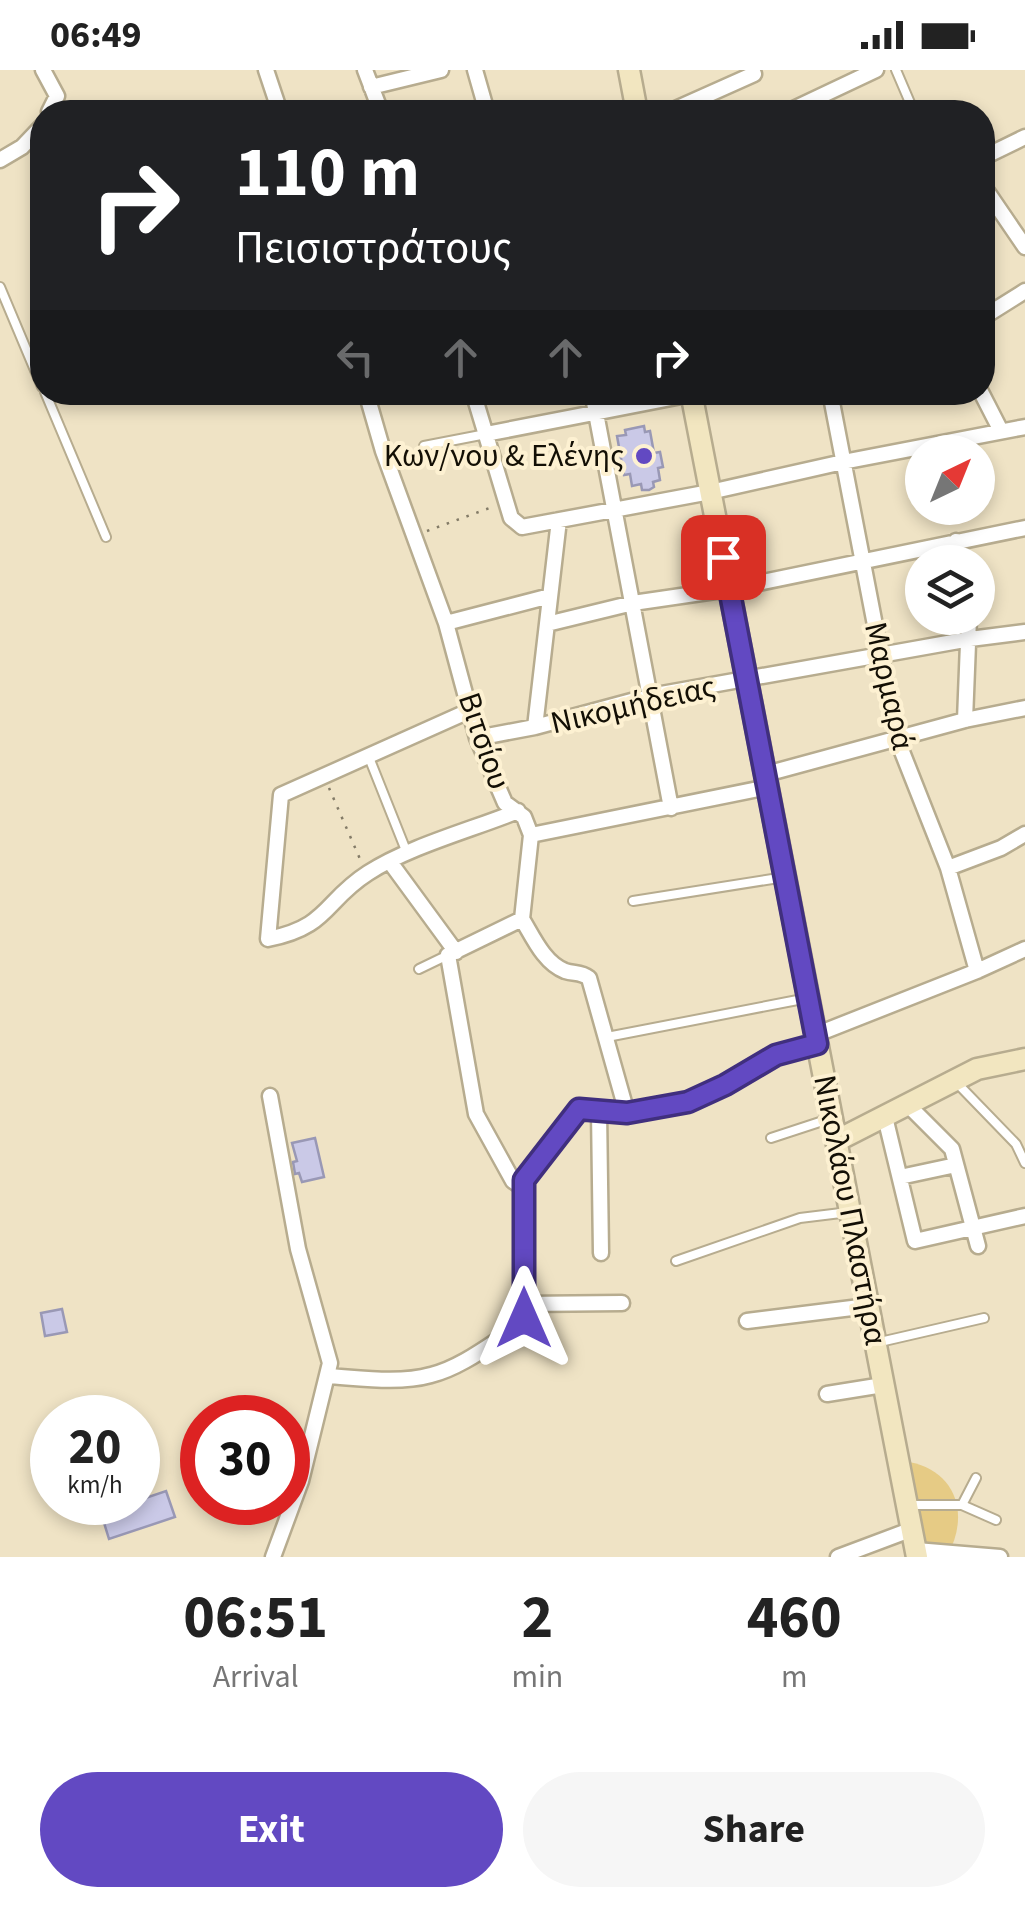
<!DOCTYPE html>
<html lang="en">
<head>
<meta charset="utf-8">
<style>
	body { margin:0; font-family:"Source Sans 3",sans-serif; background:#f6f6f6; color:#222; height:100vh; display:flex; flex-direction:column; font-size:38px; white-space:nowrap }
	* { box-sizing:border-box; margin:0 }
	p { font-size:32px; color:#767676 }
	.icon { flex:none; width:55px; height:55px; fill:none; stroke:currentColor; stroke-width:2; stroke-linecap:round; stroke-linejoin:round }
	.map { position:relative; height:1487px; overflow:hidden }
	.side { display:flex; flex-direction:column; background:#fff; flex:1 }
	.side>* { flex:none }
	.hud { position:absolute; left:30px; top:30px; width:965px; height:305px; border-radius:40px; box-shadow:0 5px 15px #0003; background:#202124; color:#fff; overflow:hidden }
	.needle { width:65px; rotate:43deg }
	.controls { position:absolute; left:905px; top:365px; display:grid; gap:20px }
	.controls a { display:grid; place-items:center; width:90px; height:90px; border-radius:50%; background:#fff; box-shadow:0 5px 15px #0003; font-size:50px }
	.speed { position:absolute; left:30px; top:1325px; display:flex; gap:20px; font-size:50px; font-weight:700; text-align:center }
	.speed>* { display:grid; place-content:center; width:130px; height:130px; border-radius:50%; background:#fff; box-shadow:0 5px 15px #0003; line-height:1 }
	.speed small { font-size:25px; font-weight:400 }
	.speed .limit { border:15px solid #d22; background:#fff; color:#111 }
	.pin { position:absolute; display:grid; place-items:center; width:85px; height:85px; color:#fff; margin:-42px; border-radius:20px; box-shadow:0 5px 15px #0006 }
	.me { position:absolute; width:110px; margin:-55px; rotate:0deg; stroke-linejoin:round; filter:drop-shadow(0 0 8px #0008) }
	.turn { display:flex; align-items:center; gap:35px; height:210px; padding:0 40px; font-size:45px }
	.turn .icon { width:130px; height:130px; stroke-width:2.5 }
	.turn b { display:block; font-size:70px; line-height:85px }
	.lanes { display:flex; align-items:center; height:95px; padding:0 40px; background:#0003; justify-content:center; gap:50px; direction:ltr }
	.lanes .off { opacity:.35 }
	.eta { display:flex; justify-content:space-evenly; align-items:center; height:170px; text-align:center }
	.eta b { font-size:60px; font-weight:700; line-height:70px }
	.primary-button { display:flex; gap:20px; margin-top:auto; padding:20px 40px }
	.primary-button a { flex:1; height:115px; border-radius:60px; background:#6249c2; color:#fff; font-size:40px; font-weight:700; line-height:115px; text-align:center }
	.primary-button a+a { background:#f6f6f6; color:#222 }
	.status { display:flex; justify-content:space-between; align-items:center; height:70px; padding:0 50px; background:#fff; direction:ltr }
	.status svg { height:28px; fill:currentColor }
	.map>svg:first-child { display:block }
</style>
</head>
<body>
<div class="status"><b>06:49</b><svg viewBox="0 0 49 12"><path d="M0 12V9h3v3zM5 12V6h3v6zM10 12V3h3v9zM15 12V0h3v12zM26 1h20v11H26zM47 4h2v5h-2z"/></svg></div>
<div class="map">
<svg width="1025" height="1487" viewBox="0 0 1025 1487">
	<rect width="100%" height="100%" fill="#efe3c5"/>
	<path fill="#e6cb85" d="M 909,1392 C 957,1401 970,1446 947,1486 L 925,1483 Z"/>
	<path fill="#cac9e7" stroke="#9998b5" stroke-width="2.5" d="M 644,356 L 645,362 L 650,361 L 654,383 L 660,382 L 663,397 L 658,398 L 660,410 L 653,412 L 654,417 L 649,420 L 642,420 L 641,414 L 632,416 L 630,404 L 624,405 L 617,366 L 626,365 L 625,360 Z
		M 315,1068 L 324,1107 L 302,1112 L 299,1103 L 295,1104 L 293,1092 L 297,1091 L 292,1073 Z
		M 62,1239 L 67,1262 L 45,1266 L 41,1243 Z
		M 166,1421 L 175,1447 L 109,1469 L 101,1443 Z"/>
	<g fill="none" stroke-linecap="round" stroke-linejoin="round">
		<g stroke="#b7ac8f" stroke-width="12">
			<path id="lane" d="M 896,0 L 914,42
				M 0,217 L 42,317
				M 45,322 L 106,467
				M 424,376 L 486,364
				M 368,685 L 407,783
				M 633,831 L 785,807
				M 419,899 L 448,885
				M 607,967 L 808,928
				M 955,1011 L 1016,1074 L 1025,1093
				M 771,1068 L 832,1048
				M 676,1191 L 800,1148 L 849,1142
				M 880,1272 L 984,1248
				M 911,1435 L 962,1435 L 996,1450
				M 962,1435 L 976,1408"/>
		</g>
		<g stroke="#b7ac8f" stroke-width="19">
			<path id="street" d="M 43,0 L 57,26 L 49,42
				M 266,0 L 280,42
				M 365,0 L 381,42
				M 475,0 L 487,42
				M 371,17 L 441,0
				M 669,42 L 754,4
				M 787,42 L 876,0
				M 982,88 L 1025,67
				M 0,90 L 22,77 L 42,56
				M 982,114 L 1025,177
				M 982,248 L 1025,221
				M 366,322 L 383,381 L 446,553 L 477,668 L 505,733 L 524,747 L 531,765 L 522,849 C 533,867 544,893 565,901 C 575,904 581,902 589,908 L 627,1043
				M 473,322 L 511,448 L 522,457 L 710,422 L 843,392 L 1025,357
				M 592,322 L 671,738
				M 830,322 L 897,669 L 948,798 L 977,901
				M 981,322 L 1001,361
				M 486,364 L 702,322
				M 956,471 L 960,492
				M 446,553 L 550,526
				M 547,554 L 633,533 L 729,519 L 1025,458
				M 471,640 L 281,725 L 268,869 C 329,857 324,831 368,803 C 410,776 471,760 518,741
				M 965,650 L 969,548
				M 535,657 L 559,450
				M 477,668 L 535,657 L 650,626 L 970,569 L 1025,562
				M 766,704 L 965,650 L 1025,638
				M 531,765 L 768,717
				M 390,792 L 456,882
				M 948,798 L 1001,778 L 1025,764
				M 522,849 L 448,885 L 476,1044 L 513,1111 L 523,1118
				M 815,965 L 977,901 L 1025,879
				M 270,1026 L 298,1179 L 330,1293 L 301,1411 L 273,1487
				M 908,1035 L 952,1079 L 978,1176
				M 599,1041 L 601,1183
				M 885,1047 L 915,1171 L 1025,1146
				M 900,1107 L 956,1095
				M 524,1234 L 622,1233
				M 747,1251 L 868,1236
				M 327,1306 C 360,1308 399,1314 431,1305 C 463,1297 493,1272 521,1255 L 524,1249 L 524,1110 L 579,1039 L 627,1043 L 688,1031 L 725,1015 L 776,985 L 817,974
				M 827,1324 L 883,1315
				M 916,1480 L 1000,1487
				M 838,1487 L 910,1460"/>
		</g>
		<g stroke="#b7ac8f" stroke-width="25">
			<path id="secondary" d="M 629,0 L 637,42
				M 691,322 L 917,1487
				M 836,1071 L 977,999 L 1025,989"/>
		</g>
		<path stroke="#837b67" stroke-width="2.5" stroke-dasharray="2.5 8" stroke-linecap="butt" d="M 427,461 L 495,436
			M 329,718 L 360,789"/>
		<use href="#lane" stroke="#fff" stroke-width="8"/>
		<use href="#street" stroke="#fff" stroke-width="14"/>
		<use href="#secondary" stroke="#f2e6c0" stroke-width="20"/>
	</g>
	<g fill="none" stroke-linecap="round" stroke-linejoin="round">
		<g stroke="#402f7e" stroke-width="25">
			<path id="route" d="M 524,1248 L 524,1110 L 579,1039 L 627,1043 L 688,1032 L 725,1015 L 776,985 L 817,974 L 723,487"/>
		</g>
		<use href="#route" stroke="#6249c2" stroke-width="18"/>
	</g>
	<circle fill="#6249c2" stroke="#fdf1d2" stroke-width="4" cx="644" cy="386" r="10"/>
	<g text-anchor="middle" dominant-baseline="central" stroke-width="8" stroke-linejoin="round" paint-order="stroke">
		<g font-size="32" fill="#130f05" stroke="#fdf1d2" text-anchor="end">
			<text x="624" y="386">Κων/νου &amp; Ελένης</text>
		</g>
		<g font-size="32" fill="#130f05" stroke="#fdf1d2">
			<text transform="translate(889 616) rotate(77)">Μαρμαρά</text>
			<text transform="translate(633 635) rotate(-13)">Νικομήδειας</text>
			<text transform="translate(484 671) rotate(71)">Βιτσίου</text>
			<text transform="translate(850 1140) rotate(79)">Νικολάου Πλαστήρα</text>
		</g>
	</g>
</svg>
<div class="controls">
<a><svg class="needle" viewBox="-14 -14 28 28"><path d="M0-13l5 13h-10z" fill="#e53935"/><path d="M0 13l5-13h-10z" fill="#767676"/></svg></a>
<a><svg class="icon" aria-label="layers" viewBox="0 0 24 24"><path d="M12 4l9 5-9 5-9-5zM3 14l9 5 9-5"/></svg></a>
</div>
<div class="speed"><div>20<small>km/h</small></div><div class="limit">30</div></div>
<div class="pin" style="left:723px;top:487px;background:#d93025"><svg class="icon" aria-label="arrive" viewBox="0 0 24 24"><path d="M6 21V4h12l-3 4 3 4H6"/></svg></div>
<svg class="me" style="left:524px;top:1248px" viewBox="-20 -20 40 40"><path d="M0-17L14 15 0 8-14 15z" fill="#6249c2" stroke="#fff" stroke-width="4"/></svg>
<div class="hud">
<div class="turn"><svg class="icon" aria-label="right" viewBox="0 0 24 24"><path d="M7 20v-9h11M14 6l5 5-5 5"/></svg><div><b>110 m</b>Πεισιστράτους</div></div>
<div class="lanes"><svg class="icon off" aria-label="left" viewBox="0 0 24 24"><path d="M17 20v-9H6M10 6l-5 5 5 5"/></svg><svg class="icon off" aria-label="ahead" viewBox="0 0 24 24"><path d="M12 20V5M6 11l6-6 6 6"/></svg><svg class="icon off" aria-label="ahead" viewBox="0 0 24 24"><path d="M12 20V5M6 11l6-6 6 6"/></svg><svg class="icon" aria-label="right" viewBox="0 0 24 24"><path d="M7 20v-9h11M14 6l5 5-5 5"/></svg></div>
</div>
</div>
<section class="side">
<div class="eta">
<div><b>06:51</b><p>Arrival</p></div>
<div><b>2</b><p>min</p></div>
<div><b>460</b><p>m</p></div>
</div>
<div class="primary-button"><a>Exit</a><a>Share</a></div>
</section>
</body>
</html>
